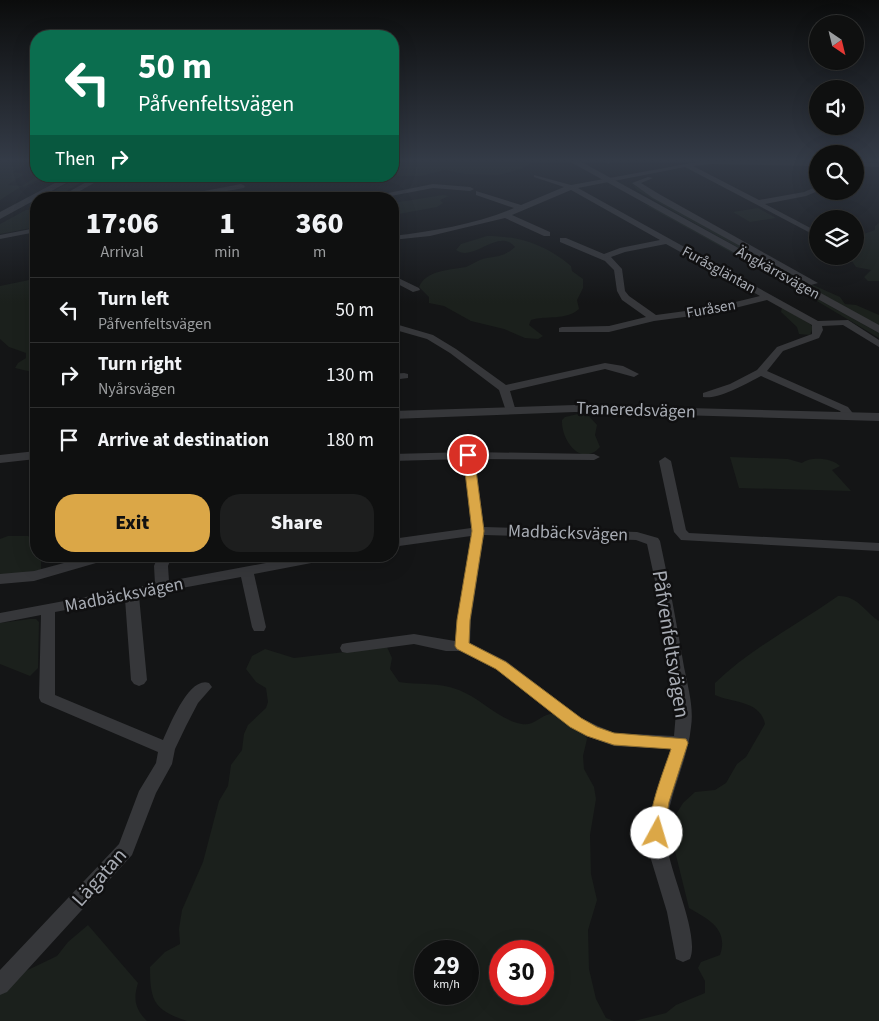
<!DOCTYPE html>
<html lang="en">
<head>
<meta charset="utf-8">
<style>
	body { margin:0; font-family:"Source Sans 3",sans-serif; background:#1d1e1e; color:#f1f3f6; height:100vh; display:flex; flex-direction:column; font-size:19px; white-space:nowrap }
	* { box-sizing:border-box; margin:0 }
	p { font-size:16px; color:#9b9d9f }
	.icon { flex:none; width:28px; height:28px; fill:none; stroke:currentColor; stroke-width:2; stroke-linecap:round; stroke-linejoin:round }
	.map { position:relative; flex:1; overflow:hidden }
	.panel { position:absolute; left:30px; top:192px; width:369px; height:370px; display:flex; flex-direction:column; background:#0f1010; border-radius:20px; box-shadow:0 5px 20px #0002,0 0 0 1px #2f3030 }
	.panel>* { flex:none }
	.hud { position:absolute; left:30px; top:30px; width:369px; height:152px; border-radius:20px; box-shadow:0 5px 20px #0002,0 0 0 1px #2f3030; background:#0b6e4f; color:#fff; overflow:hidden }
	.needle { width:32px; rotate:145deg }
	.fabs { position:absolute; left:809px; top:15px; display:grid; gap:10px }
	.fabs a { display:grid; place-items:center; width:55px; height:55px; border-radius:50%; background:#0f1010; box-shadow:0 5px 20px #0002,0 0 0 1px #2f3030; font-size:25px }
	.speed { position:absolute; left:414px; top:940px; display:flex; gap:10px; font-size:25px; font-weight:700; text-align:center }
	.speed>* { display:grid; place-content:center; width:65px; height:65px; border-radius:50%; background:#0f1010; box-shadow:0 5px 20px #0002,0 0 0 1px #2f3030; line-height:1 }
	.speed small { font-size:12px; font-weight:400 }
	.speed .limit { border:8px solid #d22; background:#fff; color:#111 }
	.pin { position:absolute; display:grid; place-items:center; width:42px; height:42px; color:#fff; margin:-21px; border:2px solid #fff; border-radius:50%; box-shadow:0 1px 5px #0007 }
	.me { position:absolute; width:55px; margin:-28px; rotate:6deg; stroke-linejoin:round; filter:drop-shadow(0 0 4px #0008) }
	.turn { display:flex; align-items:center; gap:18px; height:105px; padding:0 25px; font-size:22px }
	.turn .icon { width:65px; height:65px; stroke-width:2.5 }
	.turn b { display:block; font-size:35px; line-height:42px }
	.then { display:flex; align-items:center; height:48px; padding:0 25px; background:#0003; gap:10px; font-size:19px }
	.eta { display:flex; justify-content:space-evenly; align-items:center; height:85px; text-align:center }
	.eta b { font-size:30px; font-weight:800; line-height:35px }
	.cta { display:flex; gap:10px; margin-top:auto; padding:10px 25px }
	.cta a { flex:1; height:58px; border-radius:20px; background:#dba747; color:#111; font-size:20px; font-weight:800; line-height:58px; text-align:center }
	.cta a+a { background:#1d1e1e; color:#f1f3f6 }
	ul { padding:0; list-style:none }
	li { display:flex; align-items:center; gap:15px; height:65px; padding:0 25px; border-top:1px solid #2f3030 }
	li div { flex:1 }
	li b { display:block; font-size:19px }
	li em { font-style:normal }
	.map>svg:first-child { display:block }
</style>
</head>
<body>
<div class="map">
<svg width="879" height="1021" viewBox="0 0 879 1021">
	<rect width="100%" height="100%" fill="#141516"/>
	<path fill="#1b201c" fill-rule="evenodd" d="M 0,160 L 33,160 L 13,172 L 24,174 L 8,185 L 22,186 L 37,176 L 45,176 L 24,187 L 22,186 L 0,200 Z
		M 393,160 L 535,160 L 535,161 L 521,169 L 499,175 L 465,174 L 445,170 L 421,176 L 398,176 L 393,170 Z
		M 81,176 L 92,176 C 75,185 59,199 39,199 Z
		M 632,184 L 804,281 L 840,297 L 845,304 L 856,305 L 879,315 L 879,326 L 671,210 L 637,190 Z
		M 443,195 L 449,196 L 440,200 L 443,203 L 437,207 L 393,215 L 393,203 Z
		M 640,202 L 656,209 L 879,333 L 879,338 L 790,285 Z
		M 758,208 L 776,218 L 750,222 L 733,212 Z
		M 26,210 L 36,210 L 36,227 L 0,234 L 0,224 Z
		M 879,223 L 879,281 L 868,281 L 864,277 L 871,270 L 856,267 L 849,257 L 855,256 L 858,252 L 855,249 L 855,237 L 875,230 L 875,226 Z
		M 487,236 C 520,236 546,245 571,266 L 572,271 L 583,279 L 583,288 L 577,300 L 579,309 C 566,321 546,315 531,320 L 529,325 L 543,336 L 538,339 L 525,338 L 504,329 L 471,321 L 444,306 L 429,303 L 429,297 L 419,287 C 426,270 450,270 466,267 C 471,265 475,262 480,260 C 494,255 502,259 515,247 C 498,227 474,263 456,250 L 461,244 Z
		M 36,276 L 36,373 L 15,368 L 18,363 L 26,358 L 26,353 L 9,347 L 0,339 L 0,286 L 29,280 Z
		M 782,307 L 810,324 L 813,327 L 810,335 L 799,334 L 797,327 L 781,312 Z
		M 578,414 L 588,415 L 597,425 L 595,435 L 600,447 C 581,468 561,440 562,420 L 565,417 Z
		M 730,457 L 788,459 L 802,463 C 810,456 833,458 840,466 L 832,470 L 851,491 L 739,488 Z
		M 8,536 L 28,536 L 36,541 L 36,556 L 41,556 L 41,570 L 0,576 L 0,539 Z
		M 838,596 C 857,595 865,612 879,621 L 879,1021 L 634,1021 L 666,1013 L 676,1005 L 705,993 L 705,981 L 698,968 L 701,962 L 720,955 C 729,929 708,919 689,908 L 672,839 L 675,816 L 683,803 L 695,792 L 715,790 L 726,783 L 737,764 L 746,757 L 765,724 C 760,700 732,703 715,695 L 715,683 C 751,648 797,625 838,596 Z
		M 30,619 L 36,619 L 39,622 L 38,668 L 30,676 L 0,664 L 0,623 Z
		M 387,647 L 392,658 L 390,669 L 399,682 C 420,685 438,682 459,690 C 482,699 497,719 522,724 C 534,726 540,716 550,714 C 561,712 584,730 587,739 L 583,756 L 584,769 L 594,787 L 596,799 L 590,835 L 591,874 L 597,900 L 588,930 L 589,969 L 596,999 L 606,1018 L 614,1021 L 187,1021 C 154,1010 150,1001 150,967 L 165,952 L 180,944 L 179,929 L 182,910 L 203,862 L 219,801 L 228,786 L 231,765 L 242,750 L 244,734 L 248,725 L 266,708 L 268,702 L 266,688 L 256,682 L 246,669 L 252,656 L 265,649 L 294,658 ZM 425,951 L 468,951 L 468,994 L 425,994 ZM 500,951 L 542,951 L 542,994 L 500,994 Z
		M 88,925 L 138,983 C 133,999 135,1009 147,1021 L 0,1021 L 0,988 L 9,979 L 57,956 L 68,942 Z"/>
	<g fill="none" stroke-linecap="round" stroke-linejoin="round">
		<path fill="#36373a" fill-rule="evenodd" d="M 606,160 L 614,160 L 608,164 L 605,162 Z
			M 708,160 L 818,162 L 818,166 L 711,164 L 693,166 L 759,200 L 804,192 L 818,186 L 818,191 L 806,196 L 765,204 L 818,232 L 818,237 L 685,167 L 578,188 L 818,321 L 848,320 L 879,340 L 879,347 L 843,325 L 822,326 L 823,330 L 819,338 L 783,351 L 767,371 L 848,407 L 855,416 L 854,418 L 846,418 L 840,411 L 761,376 C 748,383 718,400 703,397 L 703,393 L 730,384 L 757,370 L 777,347 L 812,334 L 812,325 L 767,300 L 715,313 L 654,321 L 609,332 L 559,332 L 559,328 L 562,327 L 609,326 L 646,317 L 622,300 L 617,291 L 614,270 L 605,261 L 560,242 L 560,238 L 566,238 L 604,254 L 620,248 L 660,240 L 571,190 L 512,215 L 550,232 L 550,236 L 544,236 L 505,218 L 430,236 L 392,240 L 392,236 C 434,231 476,224 514,208 L 476,195 L 476,191 L 521,205 L 564,187 L 534,177 L 534,175 L 571,185 ZM 666,244 L 760,296 L 715,307 L 656,315 L 629,296 L 625,291 L 622,269 L 611,257 L 625,252 Z
			M 855,162 L 879,163 L 879,167 L 855,166 Z
			M 97,176 L 106,176 L 66,199 L 56,199 Z
			M 648,177 L 653,178 L 641,183 L 659,194 L 818,283 L 811,285 L 653,198 L 632,183 Z
			M 241,184 L 245,186 L 244,188 L 180,199 L 162,199 Z
			M 433,184 L 470,187 L 474,189 L 470,191 L 433,188 L 375,199 L 358,199 Z
			M 36,228 L 36,232 L 0,239 L 0,235 Z
			M 841,256 L 849,256 L 849,257 L 845,259 Z
			M 392,275 L 419,288 L 420,290 L 413,292 L 392,281 Z
			M 392,323 L 433,335 L 456,349 L 506,385 L 605,363 L 623,366 L 639,374 L 634,377 L 605,369 L 510,391 L 515,408 L 510,411 L 505,408 L 499,390 L 450,353 L 427,339 L 392,329 Z
			M 404,373 L 408,374 L 408,378 L 392,380 L 392,374 Z
			M 469,452 L 594,454 L 600,457 L 594,460 L 475,459 L 484,527 L 637,532 L 658,538 L 660,541 C 669,583 677,625 684,667 C 688,687 694,708 691,727 C 687,768 662,804 667,845 C 670,873 700,935 690,959 L 683,962 L 676,959 L 667,912 L 650,856 L 648,834 L 652,808 L 671,749 L 614,746 L 586,736 L 569,726 L 496,669 L 460,651 L 446,651 L 414,644 L 347,653 L 342,652 L 340,648 L 342,644 L 347,643 L 414,634 L 455,641 L 471,536 L 392,547 L 392,539 L 471,528 L 464,459 L 392,461 L 392,454 ZM 484,535 L 636,540 L 647,544 L 657,590 L 676,712 L 674,736 L 615,733 L 598,726 L 581,718 L 506,661 L 470,643 L 471,619 Z
			M 665,457 L 671,461 L 686,530 L 689,533 L 879,543 L 879,551 L 681,540 L 674,532 L 659,461 Z
			M 90,556 L 122,556 L 121,559 L 96,563 L 34,581 L 0,584 L 0,574 L 34,571 Z
			M 143,556 L 172,556 L 168,566 L 169,581 L 303,556 L 333,556 L 327,560 L 254,574 L 266,627 L 264,631 L 254,631 L 252,627 L 241,577 L 139,596 L 147,680 L 144,684 L 139,686 L 134,684 L 131,680 L 125,599 L 55,612 L 55,695 L 163,740 C 170,725 189,676 209,683 L 212,687 L 198,703 L 186,726 L 175,749 L 172,764 L 156,793 L 132,855 L 7,992 L 0,995 L 0,970 L 119,844 L 139,791 L 156,763 L 158,752 L 41,702 L 39,698 L 41,615 L 0,623 L 0,613 L 155,584 L 154,566 L 156,561 L 144,559 Z"/>
		<path fill="#36373a" fill-rule="evenodd" d="M 567,160 L 578,160 L 879,325 L 879,333 Z
			M 68,176 L 79,176 L 0,219 L 0,212 Z
			M 575,405 L 879,413 L 879,421 L 575,412 L 392,419 L 392,411 Z
			M 36,451 L 36,459 L 0,463 L 0,455 Z"/>
	</g>
	<linearGradient id="sky" x2="0" y2="1"><stop stop-color="#0b0c0c"/><stop offset="0.53" stop-color="#343b47"/><stop offset="1" stop-color="#343b47" stop-opacity="0"/></linearGradient>
	<rect width="879" height="303" fill="url(#sky)"/>
	<path fill="#dba747" stroke="#8e6d2e" d="M 468,451 L 474,455 L 484,531 L 470,620 L 469,643 L 506,662 L 581,718 L 597,727 L 614,733 L 686,739 L 688,743 L 669,802 L 663,838 L 657,840 L 652,838 C 643,820 665,768 671,749 L 614,745 L 587,736 L 570,727 L 496,669 L 457,649 L 455,646 L 457,620 L 472,531 L 463,455 Z"/>
	<g text-anchor="middle" dominant-baseline="central" stroke-width="5" stroke-linejoin="round" paint-order="stroke">
		<g font-size="15" fill="#a8acb4" stroke="#101011">
			<text transform="translate(719 270) rotate(29)">Furåsgläntan</text>
			<text transform="translate(778 273) rotate(29)">Ängkärrsvägen</text>
			<text transform="translate(711 309) rotate(-10)">Furåsen</text>
		</g>
		<g font-size="18" fill="#a8acb4" stroke="#101011">
			<text transform="translate(636 410) rotate(2)">Traneredsvägen</text>
			<text transform="translate(568 533) rotate(2)">Madbäcksvägen</text>
			<text transform="translate(124 595) rotate(-11)">Madbäcksvägen</text>
		</g>
		<g font-size="21" fill="#a8acb4" stroke="#101011">
			<text transform="translate(671 644) rotate(81)">Påfvenfeltsvägen</text>
			<text transform="translate(99 877) rotate(-48)">Lägatan</text>
		</g>
	</g>
</svg>
<div class="fabs">
<a><svg class="needle" viewBox="-14 -14 28 28"><path d="M0-13l5 13h-10z" fill="#e53935"/><path d="M0 13l5-13h-10z" fill="#9b9d9f"/></svg></a>
<a><svg class="icon" aria-label="sound" viewBox="0 0 24 24"><path d="M4 9h4l5-4v14l-5-4H4zM17 9q2 3 0 6"/></svg></a>
<a><svg class="icon" aria-label="search" viewBox="0 0 24 24"><circle cx="10" cy="10" r="6"/><path d="M15 15l6 6"/></svg></a>
<a><svg class="icon" aria-label="layers" viewBox="0 0 24 24"><path d="M12 4l9 5-9 5-9-5zM3 14l9 5 9-5"/></svg></a>
</div>
<div class="speed"><div>29<small>km/h</small></div><div class="limit">30</div></div>
<div class="pin" style="left:468px;top:455px;background:#d93025"><svg class="icon" aria-label="arrive" viewBox="0 0 24 24"><path d="M6 21V4h12l-3 4 3 4H6"/></svg></div>
<svg class="me" style="left:657px;top:833px" viewBox="-20 -20 40 40"><circle r="19" fill="#fff"/><path d="M0-13L10 11 0 6-10 11z" fill="#dba747"/></svg>
<div class="hud">
<div class="turn"><svg class="icon" aria-label="left" viewBox="0 0 24 24"><path d="M17 20v-9H6M10 6l-5 5 5 5"/></svg><div><b>50 m</b>Påfvenfeltsvägen</div></div>
<div class="then">Then<svg class="icon" aria-label="right" viewBox="0 0 24 24"><path d="M7 20v-9h11M14 6l5 5-5 5"/></svg></div>
</div>
<section class="panel">
<div class="eta">
<div><b>17:06</b><p>Arrival</p></div>
<div><b>1</b><p>min</p></div>
<div><b>360</b><p>m</p></div>
</div>
<ul>
<li><svg class="icon" aria-label="left" viewBox="0 0 24 24"><path d="M17 20v-9H6M10 6l-5 5 5 5"/></svg><div><b>Turn left</b><p>Påfvenfeltsvägen</p></div><em>50 m</em></li>
<li><svg class="icon" aria-label="right" viewBox="0 0 24 24"><path d="M7 20v-9h11M14 6l5 5-5 5"/></svg><div><b>Turn right</b><p>Nyårsvägen</p></div><em>130 m</em></li>
<li><svg class="icon" aria-label="arrive" viewBox="0 0 24 24"><path d="M6 21V4h12l-3 4 3 4H6"/></svg><div><b>Arrive at destination</b></div><em>180 m</em></li>
</ul>
<div class="cta"><a>Exit</a><a>Share</a></div>
</section>
</div>
</body>
</html>
